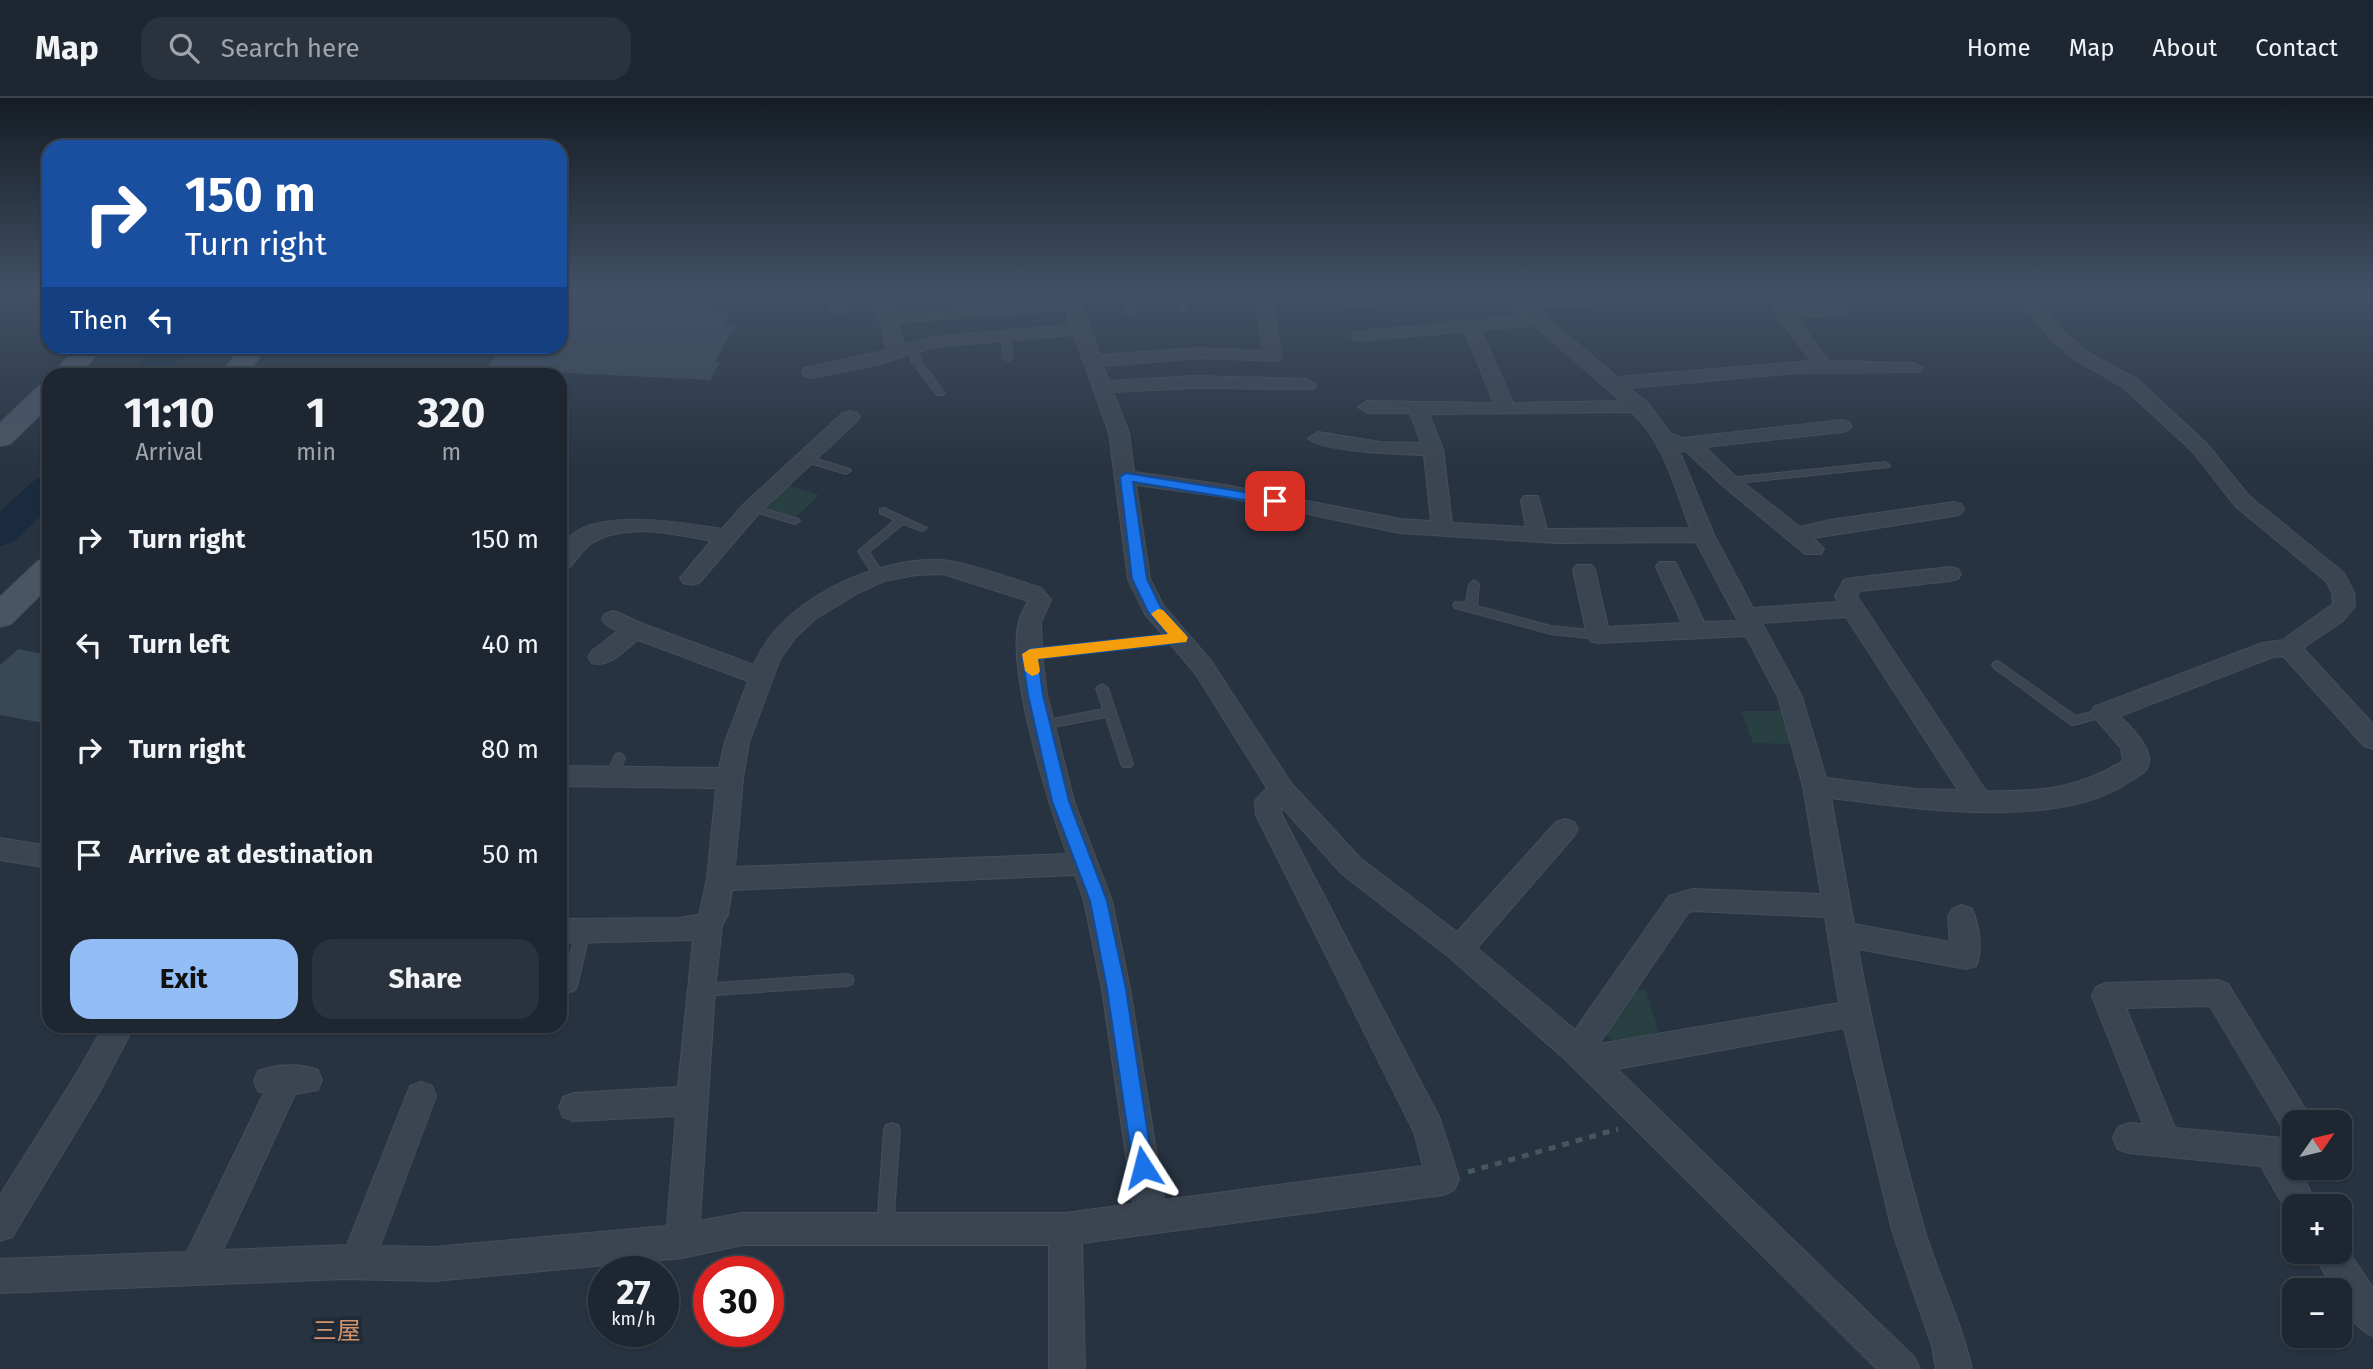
<!DOCTYPE html>
<html lang="en">
<head>
<meta charset="utf-8">
<style>
	body { margin:0; font-family:"Fira Sans","Noto Sans JP",sans-serif; background:#2a323d; color:#f1f3f6; height:100vh; display:flex; flex-direction:column; font-size:26px; white-space:nowrap }
	* { box-sizing:border-box; margin:0 }
	p { font-size:23px; color:#a0a5ab }
	.icon { flex:none; width:38px; height:38px; fill:none; stroke:currentColor; stroke-width:2; stroke-linecap:round; stroke-linejoin:round }
	.map { position:relative; flex:1; overflow:hidden }
	.drawer { position:absolute; left:42px; top:270px; width:525px; height:665px; display:flex; flex-direction:column; background:#1d2631; border-radius:21px; box-shadow:0 2px 5px #0004,0 0 0 2px #3b434d }
	.drawer>* { flex:none }
	.hud { position:absolute; left:42px; top:42px; width:525px; height:214px; border-radius:21px; box-shadow:0 2px 5px #0004,0 0 0 2px #3b434d; background:#1a4fa0; color:#fff; overflow:hidden }
	.needle { width:46px; rotate:56deg }
	.fabs { position:absolute; left:2282px; top:1012px; display:grid; gap:14px }
	.fabs a { display:grid; place-items:center; width:70px; height:70px; border-radius:14px; background:#1d2631; box-shadow:0 2px 5px #0004,0 0 0 2px #3b434d; font-size:35px }
	.speed { position:absolute; left:588px; top:1158px; display:flex; gap:14px; font-size:35px; font-weight:700; text-align:center }
	.speed>* { display:grid; place-content:center; width:91px; height:91px; border-radius:50%; background:#1d2631; box-shadow:0 2px 5px #0004,0 0 0 2px #3b434d; line-height:1 }
	.speed small { font-size:18px; font-weight:400 }
	.speed .limit { border:10px solid #d22; background:#fff; color:#111 }
	.pin { position:absolute; display:grid; place-items:center; width:60px; height:60px; color:#fff; margin:-30px; border-radius:14px; box-shadow:0 4px 10px #0006 }
	.me { position:absolute; width:77px; margin:-38px; rotate:351deg; stroke-linejoin:round; filter:drop-shadow(0 0 5px #0008) }
	.turn { display:flex; align-items:center; gap:24px; height:147px; padding:0 28px; font-size:32px }
	.turn .icon { width:91px; height:91px; stroke-width:2.5 }
	.turn b { display:block; font-size:49px; line-height:60px }
	.then { display:flex; align-items:center; height:66px; padding:0 28px; background:#0003; gap:14px; font-size:26px }
	.eta { display:flex; justify-content:space-evenly; align-items:center; height:119px; text-align:center }
	.eta b { font-size:42px; font-weight:700; line-height:49px }
	.primary-button { display:flex; gap:14px; margin-top:auto; padding:14px 28px }
	.primary-button a { flex:1; height:80px; border-radius:21px; background:#93bdf5; color:#111; font-size:28px; font-weight:700; line-height:80px; text-align:center }
	.primary-button a+a { background:#2a323d; color:#f1f3f6 }
	ul { padding:0; list-style:none }
	li { display:flex; align-items:center; gap:21px; height:105px; padding:0 28px }
	li div { flex:1 }
	li b { display:block; font-size:26px }
	li em { font-style:normal }
	header { display:flex; align-items:center; gap:42px; box-sizing:border-box; height:98px; padding:0 35px; background:#1d2631; border-bottom:2px solid #3b434d }
	header strong { font-size:33px }
	nav { display:flex; gap:38px; margin-inline-start:auto; font-size:24px }
	.search { width:490px; height:63px; background:#2a323d; display:flex; align-items:center; gap:18px; box-sizing:border-box; padding:0 24px; border-radius:21px; color:#a0a5ab; font-size:26px }
	.map>svg:first-child { display:block }
</style>
</head>
<body>
<header>
<strong>Map</strong>
<div class="search"><svg class="icon" aria-label="search" viewBox="0 0 24 24"><circle cx="10" cy="10" r="6"/><path d="M15 15l6 6"/></svg>Search here</div>
<nav><a>Home</a><a>Map</a><a>About</a><a>Contact</a></nav>
</header>
<div class="map">
<svg width="2373" height="1271" viewBox="0 0 2373 1271">
	<rect width="100%" height="100%" fill="#273341"/>
	<path fill="#294042" d="M 785,386 L 819,397 L 796,419 L 767,410 L 774,402 L 770,400 Z
		M 1741,613 L 1781,613 L 1792,646 L 1753,645 Z
		M 1635,892 L 1646,892 L 1660,939 L 1614,945 L 1605,935 Z"/>
	<g fill="none" stroke-linecap="round" stroke-linejoin="round">
		<path fill="#1a2b3f" fill-rule="evenodd" d="M 154,248 L 188,248 L 167,276 L 132,276 Z
			M 49,377 L 49,410 L 14,444 L 0,448 L 0,413 L 36,381 Z"/>
	</g>
	<path fill="#394857" d="M 570,193 L 719,195 L 709,214 L 731,214 L 723,227 L 735,227 L 715,264 L 721,263 L 710,282 L 486,271 L 502,249 L 560,248 L 560,206 Z
		M 18,551 L 49,557 L 49,626 L 0,617 L 0,567 Z"/>
	<g fill="none" stroke-linecap="round" stroke-linejoin="round">
		<g stroke="#454e5a" stroke-width="2">
			<path id="lane" d="M 1123,193 L 1131,193 L 1134,218 L 1127,216 Z
				M 1175,193 L 1183,193 L 1188,212 L 1187,214 L 1180,212 Z
				M 1617,198 L 1620,199 L 1620,203 L 1522,213 L 1518,210 L 1522,207 Z
				M 1005,235 L 1009,238 L 1013,260 L 1008,263 L 1003,260 L 1001,238 Z
				M 914,247 L 918,250 L 921,263 L 945,295 L 943,297 L 937,297 L 911,263 L 910,250 Z
				M 804,357 L 850,371 L 851,373 L 846,376 L 800,362 L 800,358 Z
				M 1885,364 L 1890,367 L 1889,369 L 1729,386 L 1724,383 L 1729,380 Z
				M 752,407 L 799,421 L 800,423 L 795,426 L 748,412 L 747,410 Z
				M 884,410 L 927,430 L 922,433 L 903,426 L 869,454 L 884,477 L 879,481 L 875,480 L 858,453 L 895,422 L 880,415 L 880,411 Z
				M 1474,482 L 1479,486 L 1477,508 L 1551,528 L 1598,533 L 1604,537 L 1598,541 L 1551,536 L 1455,510 L 1453,507 L 1455,504 L 1466,505 L 1469,486 Z
				M 1181,536 L 1185,537 L 1187,540 L 1185,543 L 1030,560 L 1024,556 L 1030,552 Z
				M 1998,563 L 2076,618 L 2103,611 L 2109,615 L 2107,618 L 2074,627 L 2070,626 L 1994,570 L 1992,567 L 1994,564 Z
				M 1102,586 L 1108,590 L 1133,666 L 1131,669 L 1123,669 L 1121,666 L 1106,619 L 1043,631 L 1037,627 L 1043,623 L 1103,611 L 1096,590 Z
				M 619,655 L 623,657 L 625,660 L 616,681 L 608,681 L 606,678 L 615,657 Z
				M 583,827 L 588,829 L 590,833 L 577,888 L 575,892 L 570,894 L 565,892 L 563,888 L 576,833 L 578,829 Z
				M 847,876 L 852,878 L 854,882 L 852,886 L 847,888 L 701,898 L 696,896 L 694,892 L 696,888 L 701,886 Z
				M 892,1025 L 898,1027 L 900,1032 L 893,1130 L 891,1136 L 885,1138 L 879,1136 L 877,1130 L 884,1032 L 886,1027 Z"/>
		</g>
		<g stroke="#454e5a" stroke-width="2">
			<path id="street" d="M 823,193 L 840,193 L 846,211 L 843,215 L 831,215 Z
				M 867,193 L 884,193 L 894,214 L 1062,202 L 1059,193 L 1076,193 L 1100,257 L 1200,250 L 1262,253 L 1255,193 L 1272,193 L 1281,259 L 1278,263 L 1200,260 L 1103,268 L 1109,283 L 1194,278 L 1307,281 L 1316,287 L 1314,291 L 1194,290 L 1113,294 L 1129,335 L 1134,374 L 1225,387 L 1400,421 L 1431,423 L 1424,357 C 1403,356 1319,354 1308,340 L 1318,334 L 1380,344 L 1421,345 L 1410,315 L 1367,315 L 1358,309 L 1367,303 L 1494,305 L 1466,236 L 1468,233 L 1360,243 L 1354,242 L 1351,238 L 1354,234 L 1523,218 L 1496,193 L 1515,193 L 1617,279 L 1811,263 L 1770,208 L 1779,203 L 1785,204 L 1790,210 L 1846,208 L 1849,212 L 1846,216 L 1840,217 L 1797,220 L 1829,263 L 1914,265 L 1923,270 L 1920,274 L 1796,275 L 1629,290 L 1647,304 L 1671,336 L 1683,340 L 1842,322 L 1849,324 L 1852,328 L 1849,332 L 1842,334 L 1705,349 L 1736,379 L 1800,429 L 1830,422 L 1954,404 L 1961,406 L 1964,411 L 1961,416 L 1954,418 L 1813,440 L 1824,451 L 1821,456 L 1805,456 L 1722,387 L 1687,354 L 1679,352 L 1714,437 L 1753,510 L 1838,504 L 1835,498 L 1844,482 L 1852,480 L 1950,469 L 1958,471 L 1961,476 L 1958,481 L 1950,483 L 1860,493 L 1857,498 L 1986,693 C 2038,694 2078,691 2123,663 L 2121,650 L 2091,615 L 2094,609 L 2262,545 L 2283,542 L 2333,506 L 2332,495 L 2327,484 L 2235,408 L 2193,354 L 2124,290 L 2077,263 L 2055,245 L 2011,193 L 2028,193 L 2067,237 L 2089,255 L 2138,282 L 2207,346 L 2249,398 L 2344,475 L 2354,495 L 2355,508 L 2343,523 L 2303,550 L 2373,626 L 2373,651 L 2364,648 L 2283,558 L 2273,559 L 2120,618 C 2131,629 2158,654 2146,672 C 2141,678 2131,682 2124,687 C 2053,732 1912,710 1831,700 L 1854,826 L 1950,844 L 1948,819 L 1952,811 L 1962,807 L 1972,811 C 1979,826 1983,853 1976,868 L 1966,871 L 1858,851 C 1875,944 1898,1038 1924,1130 C 1938,1178 1961,1222 1972,1271 L 1936,1271 L 1932,1248 L 1892,1132 L 1844,930 L 1617,971 L 1914,1259 L 1920,1271 L 1877,1271 L 1567,963 L 1449,859 L 1342,776 L 1281,708 L 1282,717 L 1440,1021 L 1459,1081 L 1454,1092 L 1443,1097 L 1082,1145 L 1085,1271 L 1049,1271 L 1049,1147 L 742,1147 L 682,1160 L 434,1183 L 343,1181 L 0,1195 L 0,1161 L 187,1154 L 264,995 L 258,993 L 254,983 L 258,973 C 276,966 300,965 318,972 L 322,982 L 318,992 L 295,996 L 223,1152 L 347,1147 L 410,988 L 421,984 L 432,988 L 436,998 L 380,1148 L 434,1149 L 667,1128 L 676,1018 L 574,1023 L 563,1019 L 559,1009 L 563,999 L 574,995 L 678,989 L 693,842 L 560,845 L 560,821 L 678,820 L 699,817 L 707,781 L 716,690 L 560,688 L 560,668 L 719,670 L 725,644 L 748,583 L 638,542 C 624,552 610,570 592,565 L 588,559 L 592,553 L 618,533 L 605,526 L 602,521 L 605,516 L 613,513 L 621,516 L 643,526 L 754,567 C 779,503 877,458 942,462 C 967,464 1015,482 1041,490 L 1051,502 L 1041,524 L 1042,556 L 1047,597 L 1074,703 L 1112,803 L 1130,891 L 1164,1102 L 1423,1068 L 1414,1034 L 1256,717 L 1255,703 L 1267,690 L 1195,575 L 1145,516 L 1128,481 L 1109,335 L 1074,237 L 934,249 L 876,267 L 811,280 L 804,278 L 802,274 L 804,270 L 887,252 L 879,220 ZM 1065,212 L 1070,227 L 932,239 L 904,247 L 898,224 ZM 1534,227 L 1621,303 L 1513,305 L 1481,232 ZM 1632,314 C 1664,344 1675,390 1690,430 L 1547,431 L 1538,398 L 1524,398 L 1521,403 L 1526,429 L 1452,425 L 1443,351 L 1429,316 ZM 1136,387 L 1225,399 L 1400,435 L 1557,445 L 1696,444 L 1738,523 L 1704,524 L 1678,469 L 1675,464 L 1659,464 L 1656,469 L 1682,525 L 1608,529 L 1595,472 L 1592,467 L 1576,467 L 1573,472 L 1587,537 L 1590,543 L 1598,545 L 1746,538 L 1778,599 L 1803,688 L 1821,796 L 1693,791 L 1669,798 L 1575,932 L 1477,850 L 1574,738 L 1578,731 L 1574,724 L 1565,721 L 1556,724 L 1457,834 L 1360,760 L 1291,685 L 1211,563 L 1163,507 L 1150,481 ZM 943,476 L 1028,503 C 1025,510 1021,516 1019,523 C 1006,572 1049,707 1067,756 L 735,769 L 743,680 L 749,644 L 780,561 L 796,539 L 815,521 L 858,495 L 884,483 L 916,477 ZM 1846,519 L 1958,692 L 1915,691 L 1826,680 L 1802,599 L 1762,525 ZM 1075,777 L 1084,803 L 1102,891 L 1133,1106 L 1065,1115 L 742,1115 L 700,1123 L 715,892 L 722,828 L 728,816 L 732,792 ZM 1693,813 L 1825,819 L 1839,905 L 1599,946 L 1688,815 Z
				M 1341,193 L 1358,193 L 1359,198 L 1376,197 L 1385,202 C 1377,210 1358,209 1347,207 Z
				M 1640,194 L 1646,195 L 1649,199 L 1646,203 L 1617,206 L 1608,201 L 1617,196 Z
				M 850,313 L 857,315 L 860,319 L 857,323 L 759,415 L 699,485 L 691,487 L 683,485 L 680,480 L 711,443 C 674,436 626,424 592,445 C 579,453 575,470 560,474 C 560,468 558,458 560,452 C 578,405 686,425 722,431 L 745,405 L 843,315 Z
				M 0,740 L 49,748 L 49,770 L 0,762 Z
				M 2218,882 L 2228,886 L 2307,1014 L 2311,1024 L 2294,1024 L 2294,1038 L 2285,1034 L 2210,908 L 2126,910 L 2175,1030 L 2294,1041 L 2294,1069 L 2299,1069 L 2317,1108 L 2294,1108 L 2294,1121 L 2290,1119 L 2261,1068 L 2129,1055 L 2118,1051 L 2113,1040 L 2118,1029 L 2129,1025 L 2143,1026 L 2092,898 L 2096,889 L 2106,885 Z
				M 104,928 L 134,928 L 99,995 L 12,1139 L 0,1143 L 0,1097 L 77,975 Z
				M 2340,1141 L 2373,1190 L 2373,1238 C 2357,1232 2340,1210 2340,1192 L 2334,1192 L 2312,1153 L 2340,1153 Z"/>
		</g>
		<g stroke="#454e5a" stroke-width="2">
			<path id="secondary" d="M 77,248 L 104,248 L 80,276 L 53,276 Z
				M 242,248 L 268,248 L 247,276 L 221,276 Z
				M 49,285 L 49,308 L 10,346 L 0,348 L 0,325 L 40,287 Z
				M 49,460 L 49,488 L 11,526 L 0,529 L 0,499 L 38,463 Z"/>
		</g>
		<path stroke="#43595a" stroke-width="5" stroke-dasharray="7 7" stroke-linecap="butt" d="M 1468,1074 L 1618,1031"/>
		<use href="#lane" fill="#3b4551" fill-rule="evenodd"/>
		<use href="#street" fill="#3b4551" fill-rule="evenodd"/>
		<use href="#secondary" fill="#4a5564" fill-rule="evenodd"/>
	</g>
	<linearGradient id="sky" x2="0" y2="1"><stop stop-color="#151c24"/><stop offset="0.52" stop-color="#415065"/><stop offset="1" stop-color="#415065" stop-opacity="0"/></linearGradient>
	<rect width="2373" height="371" fill="url(#sky)"/>
	<path fill="#1a73e8" stroke="#114b97" stroke-width="2" d="M 1126,375 L 1275,399 L 1282,403 L 1275,407 L 1133,384 L 1147,481 L 1160,508 L 1188,540 L 1181,545 L 1038,561 L 1043,597 L 1069,703 L 1107,803 L 1126,891 L 1153,1069 L 1150,1076 L 1143,1079 L 1136,1076 L 1133,1069 L 1107,891 L 1090,803 L 1052,703 L 1028,597 L 1022,556 L 1030,551 L 1168,536 L 1148,514 L 1132,481 L 1120,379 Z"/>
	<path fill="#f59e0b" d="M 1158,511 L 1163,512 L 1186,537 L 1188,540 L 1186,544 L 1038,561 L 1040,573 L 1038,576 L 1032,578 L 1025,573 L 1022,556 L 1030,551 L 1168,536 L 1151,516 Z"/>
	<g text-anchor="middle" dominant-baseline="central" stroke-width="7" stroke-linejoin="round" paint-order="stroke">
		<g font-size="24" fill="#d3946c" stroke="#202a36">
			<text x="337" y="1233">三屋</text>
		</g>
	</g>
</svg>
<div class="fabs">
<a><svg class="needle" viewBox="-14 -14 28 28"><path d="M0-13l5 13h-10z" fill="#e53935"/><path d="M0 13l5-13h-10z" fill="#a0a5ab"/></svg></a>
<a>+</a>
<a>−</a>
</div>
<div class="speed"><div>27<small>km/h</small></div><div class="limit">30</div></div>
<div class="pin" style="left:1275px;top:403px;background:#d93025"><svg class="icon" aria-label="arrive" viewBox="0 0 24 24"><path d="M6 21V4h12l-3 4 3 4H6"/></svg></div>
<svg class="me" style="left:1143px;top:1069px" viewBox="-20 -20 40 40"><path d="M0-17L14 15 0 8-14 15z" fill="#1a73e8" stroke="#fff" stroke-width="4"/></svg>
<div class="hud">
<div class="turn"><svg class="icon" aria-label="right" viewBox="0 0 24 24"><path d="M7 20v-9h11M14 6l5 5-5 5"/></svg><div><b>150 m</b>Turn right</div></div>
<div class="then">Then<svg class="icon" aria-label="left" viewBox="0 0 24 24"><path d="M17 20v-9H6M10 6l-5 5 5 5"/></svg></div>
</div>
<section class="drawer">
<div class="eta">
<div><b>11:10</b><p>Arrival</p></div>
<div><b>1</b><p>min</p></div>
<div><b>320</b><p>m</p></div>
</div>
<ul>
<li><svg class="icon" aria-label="right" viewBox="0 0 24 24"><path d="M7 20v-9h11M14 6l5 5-5 5"/></svg><div><b>Turn right</b></div><em>150 m</em></li>
<li><svg class="icon" aria-label="left" viewBox="0 0 24 24"><path d="M17 20v-9H6M10 6l-5 5 5 5"/></svg><div><b>Turn left</b></div><em>40 m</em></li>
<li><svg class="icon" aria-label="right" viewBox="0 0 24 24"><path d="M7 20v-9h11M14 6l5 5-5 5"/></svg><div><b>Turn right</b></div><em>80 m</em></li>
<li><svg class="icon" aria-label="arrive" viewBox="0 0 24 24"><path d="M6 21V4h12l-3 4 3 4H6"/></svg><div><b>Arrive at destination</b></div><em>50 m</em></li>
</ul>
<div class="primary-button"><a>Exit</a><a>Share</a></div>
</section>
</div>
</body>
</html>
